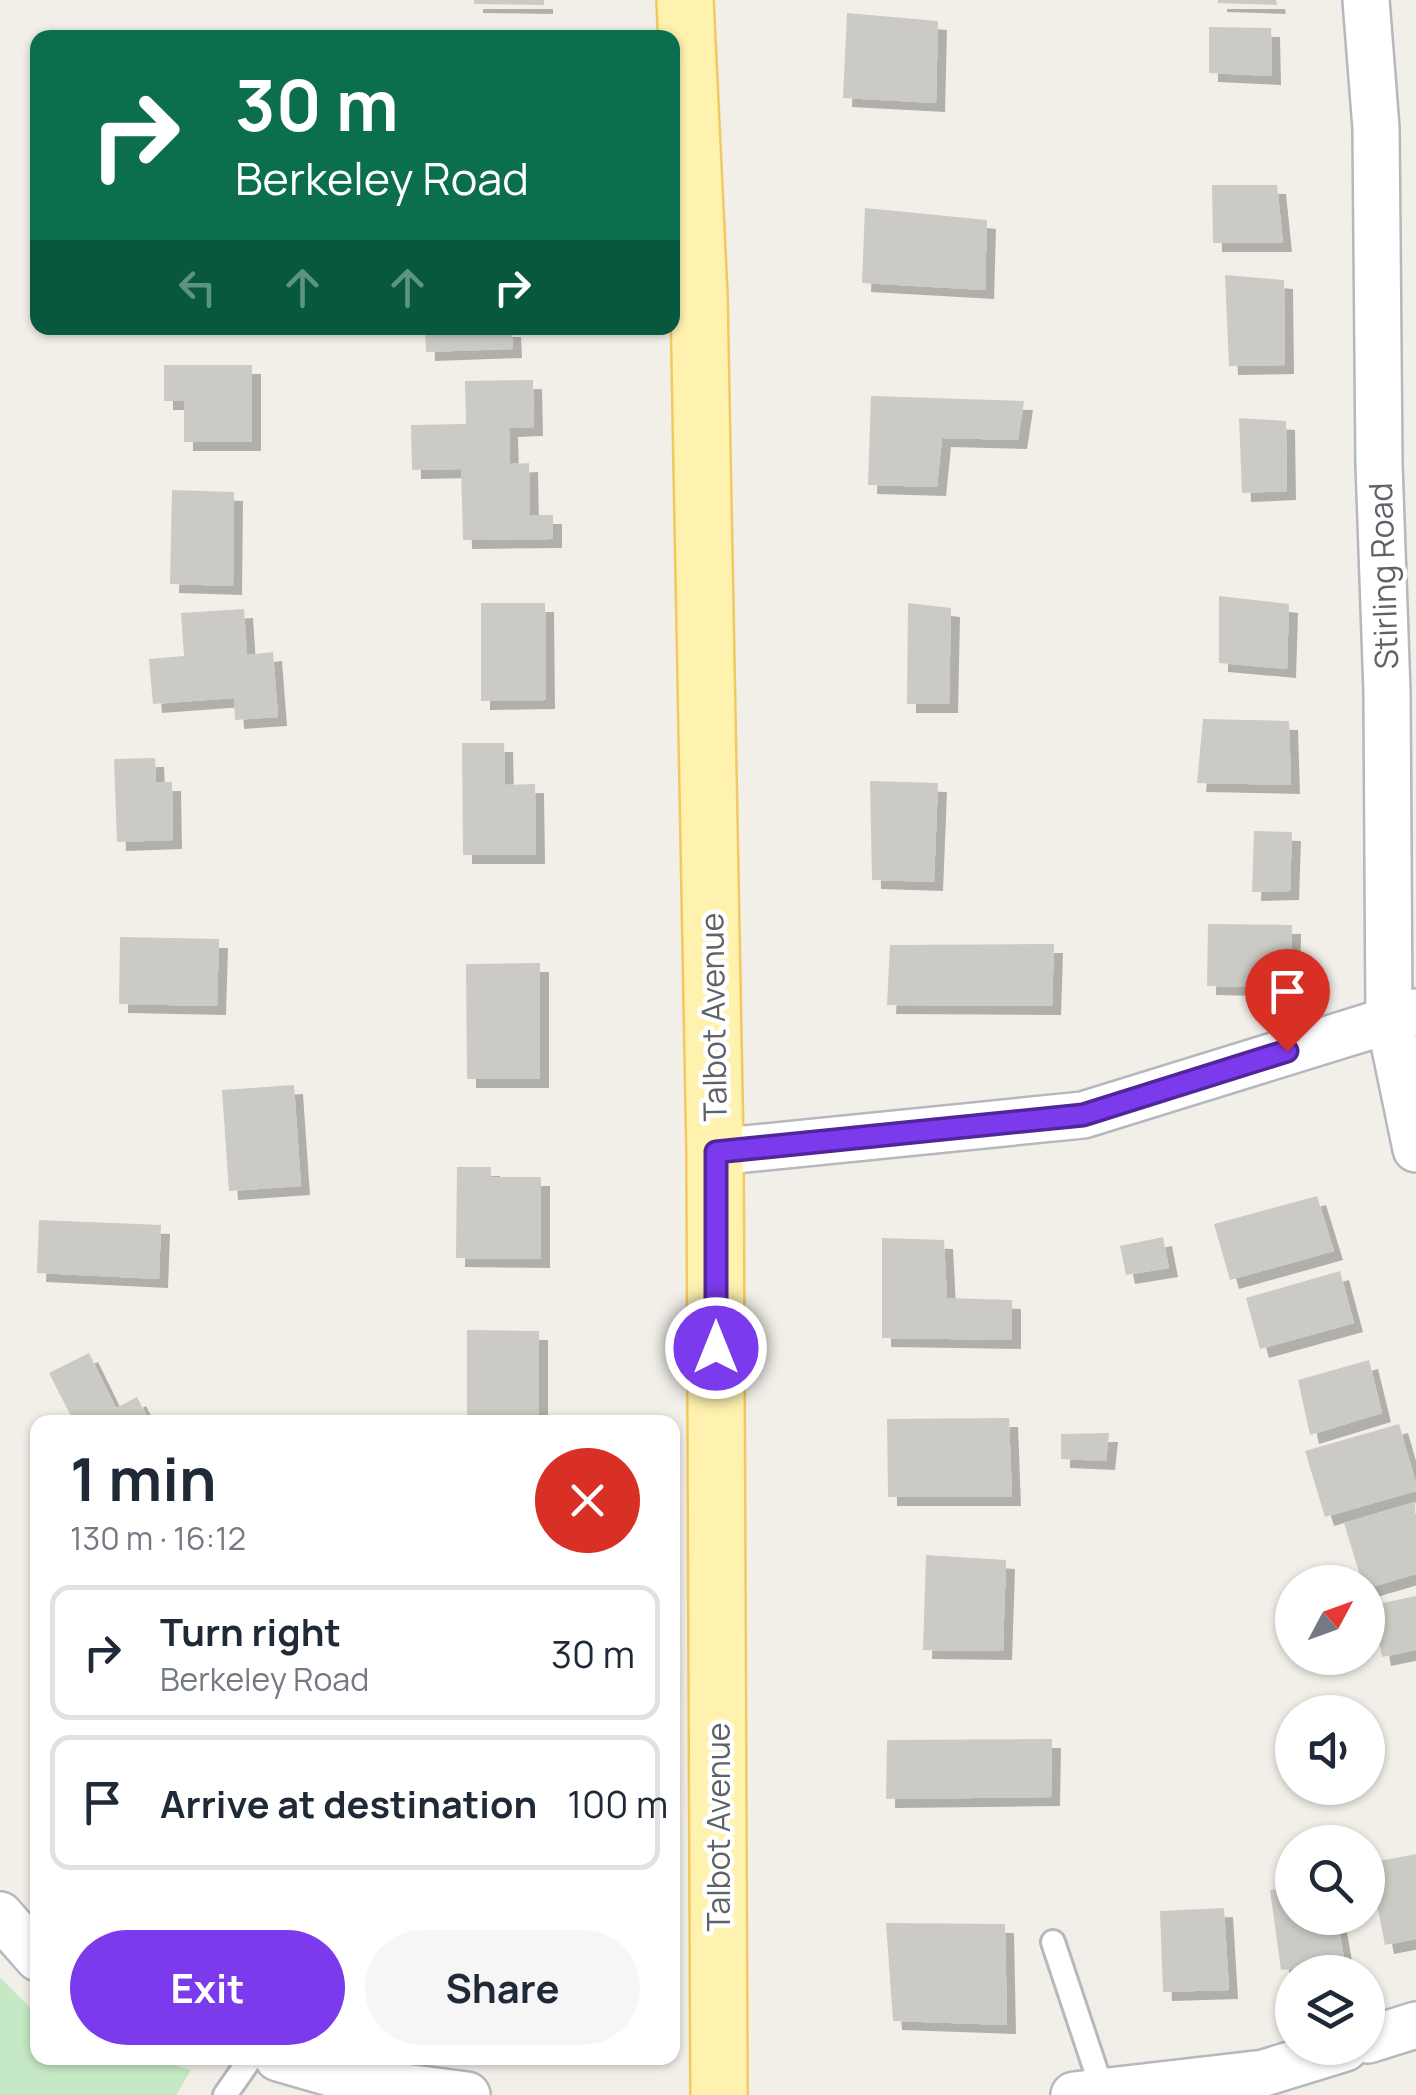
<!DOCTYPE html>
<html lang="en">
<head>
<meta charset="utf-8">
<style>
	body { margin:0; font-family:Manrope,sans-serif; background:#f6f6f7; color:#1f2937; height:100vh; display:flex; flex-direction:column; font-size:38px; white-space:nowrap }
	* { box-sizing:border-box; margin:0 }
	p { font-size:32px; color:#747a83 }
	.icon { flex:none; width:55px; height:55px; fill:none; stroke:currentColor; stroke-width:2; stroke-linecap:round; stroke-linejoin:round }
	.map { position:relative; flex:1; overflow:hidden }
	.side { position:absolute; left:30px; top:1415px; width:650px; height:650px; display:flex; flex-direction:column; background:#fff; border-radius:20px; box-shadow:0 2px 8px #0004 }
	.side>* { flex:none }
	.guide { position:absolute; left:30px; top:30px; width:650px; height:305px; border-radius:20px; box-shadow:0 2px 8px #0004; background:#0b6e4f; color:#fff; overflow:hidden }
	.needle { width:65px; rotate:49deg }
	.tools { position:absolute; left:1275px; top:1565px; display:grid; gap:20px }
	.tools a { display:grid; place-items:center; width:110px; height:110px; border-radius:50%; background:#fff; box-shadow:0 2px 8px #0004; font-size:50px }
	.pin { position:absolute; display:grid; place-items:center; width:85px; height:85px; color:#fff; margin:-102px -42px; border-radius:50% 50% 50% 0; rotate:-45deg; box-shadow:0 0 10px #0007 }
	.pin .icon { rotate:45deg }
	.me { position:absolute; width:110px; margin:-55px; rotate:0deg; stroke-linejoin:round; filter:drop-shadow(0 0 8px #0008) }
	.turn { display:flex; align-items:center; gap:35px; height:210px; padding:0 40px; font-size:45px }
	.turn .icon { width:130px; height:130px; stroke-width:2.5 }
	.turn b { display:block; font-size:70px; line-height:85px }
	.lanes { display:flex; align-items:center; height:95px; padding:0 40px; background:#0003; justify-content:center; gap:50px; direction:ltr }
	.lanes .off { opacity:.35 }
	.round { display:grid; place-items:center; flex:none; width:105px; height:105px; border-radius:52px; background:#f6f6f7 }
	.overview { display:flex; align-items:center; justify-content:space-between; height:170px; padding:0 40px }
	h1 { font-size:60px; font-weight:700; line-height:75px }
	.primary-button { display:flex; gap:20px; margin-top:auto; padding:20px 40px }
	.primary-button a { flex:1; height:115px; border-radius:60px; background:#7c3aed; color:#fff; font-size:40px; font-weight:700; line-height:115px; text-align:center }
	.primary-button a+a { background:#f6f6f7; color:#1f2937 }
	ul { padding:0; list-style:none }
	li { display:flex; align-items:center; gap:30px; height:135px; margin:0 20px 15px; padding:0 20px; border:5px solid #e0e1e3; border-radius:20px }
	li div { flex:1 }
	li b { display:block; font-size:38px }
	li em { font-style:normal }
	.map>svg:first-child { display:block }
</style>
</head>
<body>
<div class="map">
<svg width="1416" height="2095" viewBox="0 0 1416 2095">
	<defs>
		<filter id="shadow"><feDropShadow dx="9" dy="9" stdDeviation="0" flood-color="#0004"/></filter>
	</defs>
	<rect width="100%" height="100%" fill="#f1efe8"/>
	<path fill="#c5e8c5" d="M 0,1977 L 37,2015 L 38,2058 L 151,2058 L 191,2070 L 176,2095 L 0,2095 Z"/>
	<path fill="#cccac5" filter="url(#shadow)" d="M 474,0 L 544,0 L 544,5 L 474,4 Z
		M 1218,0 L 1276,0 L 1277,5 L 1218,3 Z
		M 847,13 L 938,21 L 936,103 L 843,98 Z
		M 1209,27 L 1271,28 L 1272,76 L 1209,73 Z
		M 1212,185 L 1277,185 L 1283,243 L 1213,243 Z
		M 865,208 L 987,220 L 985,290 L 862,283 Z
		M 1225,275 L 1284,280 L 1285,365 L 1229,366 Z
		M 425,328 L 512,328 L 513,349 L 426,352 Z
		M 164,365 L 252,365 L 252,442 L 184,442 L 184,401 L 164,401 Z
		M 533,380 L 534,427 L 509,428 L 510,464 L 529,463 L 530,515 L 553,515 L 553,539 L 463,540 L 461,469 L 412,470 L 411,425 L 466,424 L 465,381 Z
		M 871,396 L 1024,401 L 1018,440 L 942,438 L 937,487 L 868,485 Z
		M 1239,418 L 1286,421 L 1287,491 L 1242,493 Z
		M 172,490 L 234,492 L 233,586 L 170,584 Z
		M 1219,596 L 1289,604 L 1287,669 L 1219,663 Z
		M 481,603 L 545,603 L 546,700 L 481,701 Z
		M 908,603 L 951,608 L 949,704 L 907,704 Z
		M 244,609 L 247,655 L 273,652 L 278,717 L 235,720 L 234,698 L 153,704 L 149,659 L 184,656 L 181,613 Z
		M 1203,719 L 1289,721 L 1291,785 L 1197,783 Z
		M 462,743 L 504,743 L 505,785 L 535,784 L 536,855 L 463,855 Z
		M 155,758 L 156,782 L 172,782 L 173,840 L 117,842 L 114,759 Z
		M 870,781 L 938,783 L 934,882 L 872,880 Z
		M 1254,831 L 1292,832 L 1290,891 L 1252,892 Z
		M 1208,924 L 1292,925 L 1291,988 L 1207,986 Z
		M 120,937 L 219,939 L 217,1006 L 119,1004 Z
		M 1054,944 L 1052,1006 L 887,1005 L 890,945 Z
		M 540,963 L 540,1079 L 467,1079 L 466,964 Z
		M 294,1085 L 301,1186 L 229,1191 L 222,1090 Z
		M 457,1167 L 491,1167 L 491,1177 L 541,1177 L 541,1259 L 456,1258 Z
		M 1317,1196 L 1334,1251 L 1230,1280 L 1214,1224 Z
		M 39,1220 L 161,1225 L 159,1279 L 37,1273 Z
		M 1163,1237 L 1169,1268 L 1126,1275 L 1120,1246 Z
		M 882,1238 L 944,1240 L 947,1298 L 1012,1300 L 1012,1340 L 882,1338 Z
		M 1340,1271 L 1354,1323 L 1260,1349 L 1246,1298 Z
		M 467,1330 L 539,1331 L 539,1422 L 467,1422 Z
		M 89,1353 L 116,1408 L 137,1397 L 150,1422 L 74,1422 L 49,1373 Z
		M 1369,1360 L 1382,1413 L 1310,1435 L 1298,1380 Z
		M 1009,1418 L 1012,1497 L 888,1497 L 887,1419 Z
		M 1399,1424 L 1416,1483 L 1416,1491 L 1325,1517 L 1305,1451 Z
		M 1109,1433 L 1106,1461 L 1061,1459 L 1061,1434 Z
		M 1415,1502 L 1416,1574 L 1368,1588 L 1368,1582 L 1362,1582 L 1344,1523 Z
		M 926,1555 L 1006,1560 L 1003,1651 L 923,1650 Z
		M 1416,1596 L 1416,1650 L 1382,1657 L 1373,1605 Z
		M 1052,1739 L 1051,1797 L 886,1799 L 887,1740 Z
		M 1416,1854 L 1416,1939 L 1385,1945 L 1369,1863 Z
		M 1292,1887 L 1292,1918 L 1337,1918 L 1345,1963 L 1281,1970 L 1270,1890 Z
		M 1224,1908 L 1229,1990 L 1163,1992 L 1160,1911 Z
		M 886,1923 L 1005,1924 L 1007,2025 L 893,2021 Z"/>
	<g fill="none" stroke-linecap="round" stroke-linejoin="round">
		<g stroke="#b5b8bc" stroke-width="28">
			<path id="lane" d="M 1053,1942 L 1103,2092
				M 225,2095 L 251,2058"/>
		</g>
		<g stroke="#b5b8bc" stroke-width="50">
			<path id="street" d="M 1366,0 L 1376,128 L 1379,464 L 1387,692 L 1389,1019 L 1416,1149
				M 715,1152 L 1083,1115 L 1416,1012
				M 0,1915 L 38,1958
				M 1368,2040 L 1416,2025
				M 278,2058 L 358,2081 L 467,2095
				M 1074,2095 L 1264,2073 L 1345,2048"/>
		</g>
		<g stroke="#f2c960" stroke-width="60">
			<path id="primary" d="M 685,0 L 699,297 L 715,1152 L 719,2095"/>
		</g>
		<use href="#lane" stroke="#fff" stroke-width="22"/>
		<use href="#street" stroke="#fff" stroke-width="45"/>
		<use href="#primary" stroke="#fff2af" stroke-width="55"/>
	</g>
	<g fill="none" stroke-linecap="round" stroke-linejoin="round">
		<g stroke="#51269a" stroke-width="25">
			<path id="route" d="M 716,1348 L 716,1152 L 1083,1115 L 1287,1051"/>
		</g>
		<use href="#route" stroke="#7c3aed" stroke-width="18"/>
	</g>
	<g text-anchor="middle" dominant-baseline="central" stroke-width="9" stroke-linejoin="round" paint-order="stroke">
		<g font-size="32" fill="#5f6368" stroke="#fff">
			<text transform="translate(1383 576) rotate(-92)">Stirling Road</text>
			<text transform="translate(713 1017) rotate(-91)">Talbot Avenue</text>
			<text transform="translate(718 1827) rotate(-90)">Talbot Avenue</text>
		</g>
	</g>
</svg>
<div class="tools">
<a><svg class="needle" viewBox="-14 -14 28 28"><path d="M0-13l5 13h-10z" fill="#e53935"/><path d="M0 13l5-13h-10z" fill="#747a83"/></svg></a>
<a><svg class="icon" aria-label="sound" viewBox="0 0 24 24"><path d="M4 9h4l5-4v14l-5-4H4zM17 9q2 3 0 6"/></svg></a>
<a><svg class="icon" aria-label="search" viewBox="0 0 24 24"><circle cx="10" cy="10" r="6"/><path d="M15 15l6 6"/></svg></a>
<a><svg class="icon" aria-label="layers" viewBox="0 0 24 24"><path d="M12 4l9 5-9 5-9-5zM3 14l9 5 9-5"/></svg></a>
</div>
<div class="pin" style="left:1287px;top:1051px;background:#d93025"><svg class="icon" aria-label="arrive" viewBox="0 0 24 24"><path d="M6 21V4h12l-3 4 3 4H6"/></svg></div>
<svg class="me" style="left:716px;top:1348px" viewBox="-20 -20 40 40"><circle r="17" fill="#7c3aed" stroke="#fff" stroke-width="3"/><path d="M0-11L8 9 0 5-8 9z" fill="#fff"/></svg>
<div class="guide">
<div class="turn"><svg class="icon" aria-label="right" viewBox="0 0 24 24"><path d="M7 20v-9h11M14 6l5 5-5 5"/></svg><div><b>30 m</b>Berkeley Road</div></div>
<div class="lanes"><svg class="icon off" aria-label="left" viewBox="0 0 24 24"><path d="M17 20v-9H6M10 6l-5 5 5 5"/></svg><svg class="icon off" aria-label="ahead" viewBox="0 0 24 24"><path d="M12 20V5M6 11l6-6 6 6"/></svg><svg class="icon off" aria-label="ahead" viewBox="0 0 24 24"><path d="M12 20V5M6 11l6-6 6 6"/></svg><svg class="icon" aria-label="right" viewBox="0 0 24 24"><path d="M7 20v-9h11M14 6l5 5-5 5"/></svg></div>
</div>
<section class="side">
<div class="overview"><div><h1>1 min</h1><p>130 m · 16:12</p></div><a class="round" style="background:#d93025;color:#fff"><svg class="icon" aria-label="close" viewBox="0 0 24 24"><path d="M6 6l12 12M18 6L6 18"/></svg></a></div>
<ul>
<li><svg class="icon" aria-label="right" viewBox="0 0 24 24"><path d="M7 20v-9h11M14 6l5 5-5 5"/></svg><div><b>Turn right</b><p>Berkeley Road</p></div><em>30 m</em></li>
<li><svg class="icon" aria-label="arrive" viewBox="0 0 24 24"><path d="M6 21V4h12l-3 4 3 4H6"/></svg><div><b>Arrive at destination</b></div><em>100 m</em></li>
</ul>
<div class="primary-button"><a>Exit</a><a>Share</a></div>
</section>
</div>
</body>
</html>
